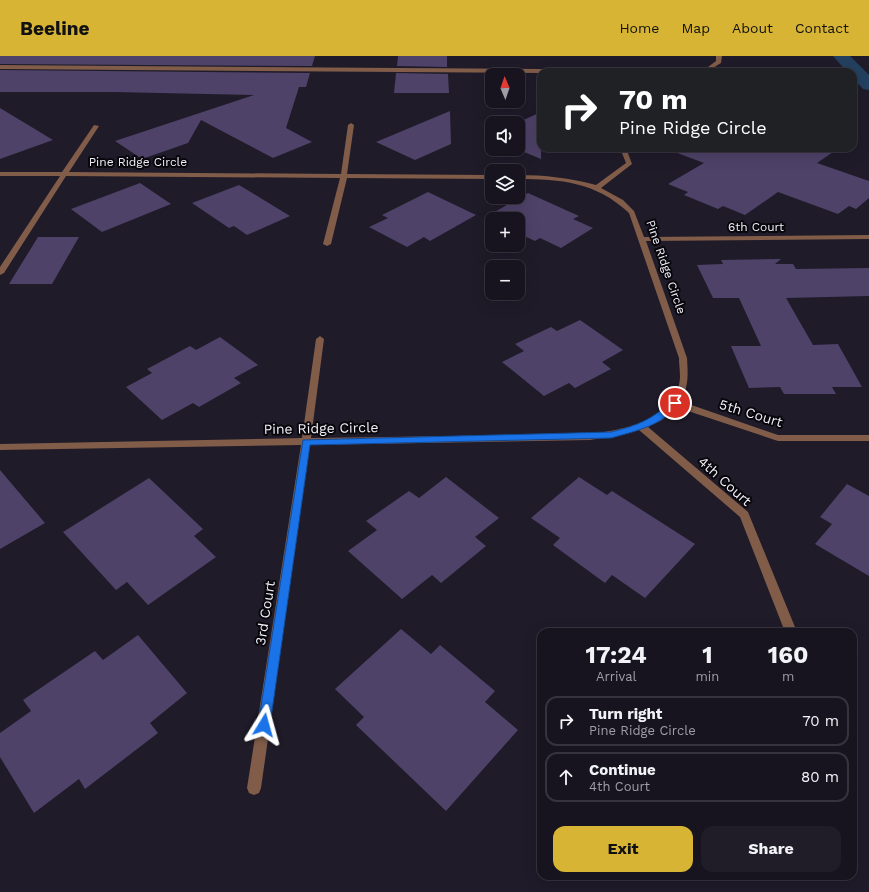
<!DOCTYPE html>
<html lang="en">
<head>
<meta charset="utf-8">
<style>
	body { margin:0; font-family:"Work Sans",sans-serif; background:#201d28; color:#f1f3f6; height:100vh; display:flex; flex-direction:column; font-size:15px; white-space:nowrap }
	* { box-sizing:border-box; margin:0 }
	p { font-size:13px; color:#9e9ea4 }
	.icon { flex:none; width:22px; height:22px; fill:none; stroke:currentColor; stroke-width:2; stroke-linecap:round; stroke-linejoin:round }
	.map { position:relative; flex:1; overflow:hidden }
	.details { position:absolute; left:537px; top:572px; width:320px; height:252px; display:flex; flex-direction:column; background:#17141f; border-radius:12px; box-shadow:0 4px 16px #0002,0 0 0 1px #36333d }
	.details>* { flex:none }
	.banner { position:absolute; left:537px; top:12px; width:320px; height:84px; border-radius:12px; box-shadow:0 4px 16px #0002,0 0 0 1px #36333d; background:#202124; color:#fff; overflow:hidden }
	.needle { width:26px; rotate:358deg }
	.controls { position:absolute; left:485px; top:12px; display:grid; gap:8px }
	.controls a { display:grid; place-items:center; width:40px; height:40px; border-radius:8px; background:#17141f; box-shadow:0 4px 16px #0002,0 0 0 1px #36333d; font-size:20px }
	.pin { position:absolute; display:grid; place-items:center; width:34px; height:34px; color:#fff; margin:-17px; border:2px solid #fff; border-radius:50%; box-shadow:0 1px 4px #0007 }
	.me { position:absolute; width:44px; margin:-22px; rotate:8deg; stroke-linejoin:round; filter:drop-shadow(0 0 3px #0008) }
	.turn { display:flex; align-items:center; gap:14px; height:84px; padding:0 16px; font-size:18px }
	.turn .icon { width:52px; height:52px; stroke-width:2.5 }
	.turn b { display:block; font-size:28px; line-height:34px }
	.eta { display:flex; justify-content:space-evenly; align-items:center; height:68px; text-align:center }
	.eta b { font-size:24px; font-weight:700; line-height:28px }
	.primary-button { display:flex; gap:8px; margin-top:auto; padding:8px 16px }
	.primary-button a { flex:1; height:46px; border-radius:12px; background:#d8b434; color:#111; font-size:16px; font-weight:700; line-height:46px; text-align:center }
	.primary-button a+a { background:#201d28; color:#f1f3f6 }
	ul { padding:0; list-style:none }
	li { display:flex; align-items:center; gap:12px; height:50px; margin:0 8px 6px; padding:0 8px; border:2px solid #36333d; border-radius:12px }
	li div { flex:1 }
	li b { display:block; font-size:15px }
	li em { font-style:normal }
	header { display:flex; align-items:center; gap:24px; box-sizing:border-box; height:56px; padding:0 20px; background:#d8b434; color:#111 }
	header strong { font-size:19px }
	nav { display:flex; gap:22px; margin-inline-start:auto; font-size:14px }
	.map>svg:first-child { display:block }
</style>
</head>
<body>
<header>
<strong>Beeline</strong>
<nav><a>Home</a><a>Map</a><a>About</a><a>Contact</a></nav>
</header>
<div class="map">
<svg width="869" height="836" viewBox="0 0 869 836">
	<rect width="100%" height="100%" fill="#1f1b29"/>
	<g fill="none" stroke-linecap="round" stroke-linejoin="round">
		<path fill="#23405f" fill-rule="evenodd" d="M 833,0 L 850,0 L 869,19 L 869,34 L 863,33 L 853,22 L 853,16 L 847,16 Z"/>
	</g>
	<path fill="#4e4268" d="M 0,0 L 315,0 L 312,10 L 0,8 Z
		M 398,0 L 447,0 L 447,11 L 397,10 Z
		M 0,14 L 310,17 L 306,31 L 299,31 L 286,72 L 312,86 L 273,102 L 201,64 L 188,87 L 142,103 L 115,85 L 254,39 L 113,36 L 0,36 Z
		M 396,17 L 448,18 L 449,37 L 394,37 Z
		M 0,52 L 53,84 L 0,103 Z
		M 450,55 L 451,88 L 415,104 L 376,86 Z
		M 541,56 L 541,103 L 517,93 L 517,67 Z
		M 673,92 L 839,92 L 817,107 L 869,125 L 869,142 L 856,153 L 849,150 L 838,158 L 778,136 L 745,159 L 723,150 L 718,153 L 684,139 L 688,136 L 668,128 L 704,107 L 672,95 Z
		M 140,127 L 171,148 L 102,176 L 71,153 Z
		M 239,129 L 290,160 L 247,179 L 234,170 L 229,172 L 192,147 Z
		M 428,136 L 476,159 L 430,185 L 424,181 L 407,191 L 369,171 L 388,162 L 382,159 Z
		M 528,137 L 579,160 L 573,163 L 593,172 L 561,192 L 540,182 L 535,185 L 518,177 L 518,163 L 501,163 L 491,158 Z
		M 38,181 L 79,181 L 52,228 L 9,228 Z
		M 781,203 L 775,208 L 793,208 L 796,213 L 869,212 L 869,240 L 786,242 L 813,289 L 838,288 L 862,331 L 832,331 L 836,338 L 784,338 L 780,331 L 749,332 L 731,290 L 761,290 L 739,242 L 713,242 L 697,209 L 723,208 L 721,204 Z
		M 580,264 L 623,294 L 602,306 L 611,313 L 575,332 L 569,327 L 544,340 L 502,306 L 524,295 L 515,288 L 551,271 L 557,275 Z
		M 220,281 L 258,309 L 234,322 L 241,327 L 199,351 L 193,347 L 162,364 L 126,331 L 152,317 L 147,313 L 190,290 L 196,294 Z
		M 0,414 L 45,467 L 0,493 Z
		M 446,421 L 499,462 L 475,481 L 486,490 L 441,527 L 432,519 L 402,543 L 348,495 L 377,474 L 366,465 L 409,435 L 419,442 Z
		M 579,421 L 607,439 L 612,435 L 695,488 L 645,542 L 612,519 L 605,527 L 553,489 L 560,482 L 531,462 Z
		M 149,422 L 203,473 L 194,480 L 216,501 L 148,549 L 127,526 L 116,534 L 63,476 Z
		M 847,428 L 869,440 L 869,520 L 815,488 L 832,468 L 820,461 Z
		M 401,573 L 431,598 L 440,589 L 495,635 L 485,646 L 518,674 L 446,755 L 356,669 L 364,661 L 335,633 Z
		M 138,579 L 187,637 L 150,667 L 158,677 L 85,733 L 79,723 L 34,757 L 0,701 L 0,677 L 31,655 L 23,644 L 95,595 L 103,604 Z"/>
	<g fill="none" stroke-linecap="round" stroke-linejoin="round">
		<path fill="#805c49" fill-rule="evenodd" d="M 716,0 L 722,0 L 721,7 C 712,13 705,16 694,16 L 708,11 L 716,5 Z
			M 0,9 L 669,14 L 672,16 L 541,17 L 0,13 Z
			M 351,67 L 354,69 L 347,118 L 492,119 L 492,123 L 347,122 L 331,188 L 327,190 L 323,188 L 340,122 L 66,120 L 4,217 L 0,219 L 0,211 L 60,120 L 0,120 L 0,116 L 62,116 L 94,69 L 99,70 L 69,116 L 341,118 L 348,69 Z
			M 620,92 L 626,92 L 632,108 L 601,132 L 623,144 L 634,155 L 644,181 L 869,179 L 869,183 L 646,185 L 687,302 C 688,318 689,332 680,345 L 778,379 L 869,379 L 869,385 L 778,385 L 676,351 L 662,364 L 648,371 L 748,456 L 797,576 L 785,576 L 740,461 L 639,374 L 626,378 L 590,384 L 310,389 L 261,732 L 259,737 L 254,739 L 249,737 L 247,732 L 301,389 L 0,394 L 0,388 L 302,382 L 316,283 L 320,280 L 324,283 L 311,382 L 590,378 C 623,374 678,364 680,321 C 680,315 679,308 679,302 L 629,157 C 596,126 561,123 518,123 L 518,119 C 545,119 570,122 596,129 L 626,107 Z"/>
	</g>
	<path fill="#1a73e8" stroke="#114b97" d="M 672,345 L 678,345 L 679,347 C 664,369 636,375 611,382 L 310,389 L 270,669 L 268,673 L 264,675 L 259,673 L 258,669 L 303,384 L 611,376 C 639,369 651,364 672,345 Z"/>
	<g text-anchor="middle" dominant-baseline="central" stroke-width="4" stroke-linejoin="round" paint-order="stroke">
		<g font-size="12" fill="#f2eff9" stroke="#08070c">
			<text x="138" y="106">Pine Ridge Circle</text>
			<text x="756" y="171">6th Court</text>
			<text transform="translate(666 211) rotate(71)">Pine Ridge Circle</text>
		</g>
		<g font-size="14" fill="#f2eff9" stroke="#08070c">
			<text transform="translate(751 357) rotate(17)">5th Court</text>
			<text transform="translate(321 372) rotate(-1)">Pine Ridge Circle</text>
			<text transform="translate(725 425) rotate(42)">4th Court</text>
			<text transform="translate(265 557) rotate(-81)">3rd Court</text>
		</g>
	</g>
</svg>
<div class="controls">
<a><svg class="needle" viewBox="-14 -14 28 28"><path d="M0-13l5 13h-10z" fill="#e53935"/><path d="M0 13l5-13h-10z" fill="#9e9ea4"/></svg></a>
<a><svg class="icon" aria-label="sound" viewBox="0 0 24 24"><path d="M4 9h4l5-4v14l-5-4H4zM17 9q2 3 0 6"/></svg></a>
<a><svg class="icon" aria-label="layers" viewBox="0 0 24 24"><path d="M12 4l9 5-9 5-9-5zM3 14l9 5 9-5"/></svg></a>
<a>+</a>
<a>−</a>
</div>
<div class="pin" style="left:675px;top:347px;background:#d93025"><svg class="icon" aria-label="arrive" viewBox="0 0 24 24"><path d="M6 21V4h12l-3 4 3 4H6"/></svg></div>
<svg class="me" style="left:264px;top:669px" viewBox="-20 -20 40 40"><path d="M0-17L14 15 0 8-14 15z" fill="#1a73e8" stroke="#fff" stroke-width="4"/></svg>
<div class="banner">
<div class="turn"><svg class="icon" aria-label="right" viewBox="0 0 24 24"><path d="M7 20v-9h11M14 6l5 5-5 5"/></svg><div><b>70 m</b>Pine Ridge Circle</div></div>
</div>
<section class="details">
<div class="eta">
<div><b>17:24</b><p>Arrival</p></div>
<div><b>1</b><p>min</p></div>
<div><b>160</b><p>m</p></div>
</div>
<ul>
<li><svg class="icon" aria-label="right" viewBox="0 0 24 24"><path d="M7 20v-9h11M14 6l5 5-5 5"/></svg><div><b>Turn right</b><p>Pine Ridge Circle</p></div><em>70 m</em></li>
<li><svg class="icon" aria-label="ahead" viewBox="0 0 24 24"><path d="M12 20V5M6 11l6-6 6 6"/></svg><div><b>Continue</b><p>4th Court</p></div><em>80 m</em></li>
</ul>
<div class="primary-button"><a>Exit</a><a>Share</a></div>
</section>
</div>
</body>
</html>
